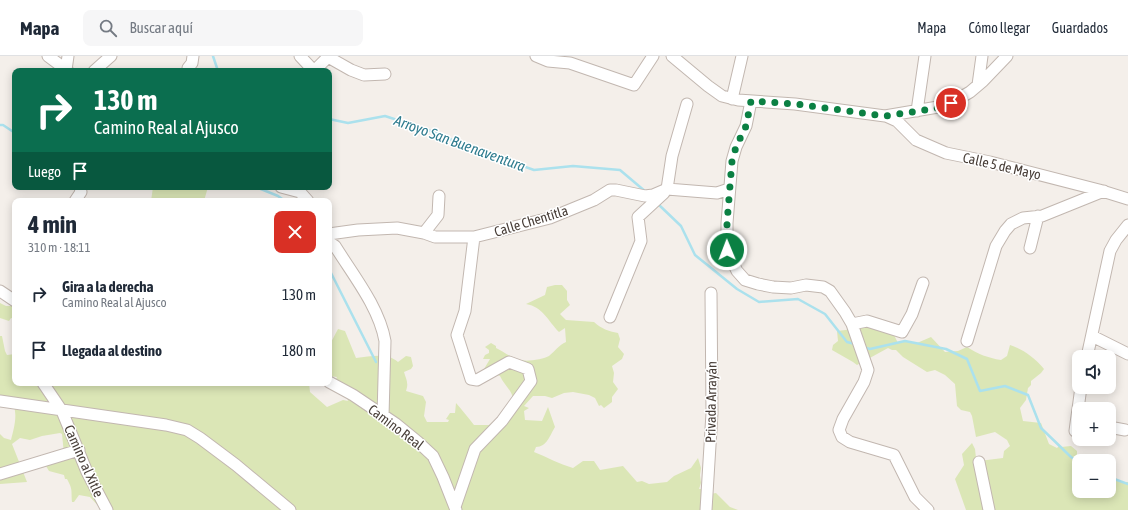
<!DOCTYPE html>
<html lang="es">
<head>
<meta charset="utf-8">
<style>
	body { margin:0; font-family:"Asap Condensed",sans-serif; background:#f6f6f7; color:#1f2937; height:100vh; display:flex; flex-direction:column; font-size:15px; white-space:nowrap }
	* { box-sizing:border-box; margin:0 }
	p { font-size:13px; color:#747a83 }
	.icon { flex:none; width:22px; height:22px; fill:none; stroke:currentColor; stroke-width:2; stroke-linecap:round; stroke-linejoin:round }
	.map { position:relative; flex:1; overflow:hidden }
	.side { position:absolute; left:12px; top:142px; width:320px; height:188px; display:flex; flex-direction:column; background:#fff; border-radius:8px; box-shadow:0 2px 10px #0003 }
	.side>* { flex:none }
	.hud { position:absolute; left:12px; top:12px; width:320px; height:122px; border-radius:8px; box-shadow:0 2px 10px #0003; background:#0b6e4f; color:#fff; overflow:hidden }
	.fabs { position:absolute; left:1072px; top:294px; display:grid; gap:8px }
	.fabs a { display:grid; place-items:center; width:44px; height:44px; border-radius:8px; background:#fff; box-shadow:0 2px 10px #0003; font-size:20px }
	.pin { position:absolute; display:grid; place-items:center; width:34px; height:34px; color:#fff; margin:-17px; border:2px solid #fff; border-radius:50%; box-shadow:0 1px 4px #0007 }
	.me { position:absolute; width:44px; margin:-22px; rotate:359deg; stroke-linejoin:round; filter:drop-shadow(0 0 3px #0008) }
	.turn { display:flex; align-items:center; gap:14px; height:84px; padding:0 16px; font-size:18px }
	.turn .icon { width:52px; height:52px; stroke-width:2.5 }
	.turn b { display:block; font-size:28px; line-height:34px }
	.then { display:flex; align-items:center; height:38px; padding:0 16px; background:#0003; gap:8px; font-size:15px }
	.round { display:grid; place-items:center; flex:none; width:42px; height:42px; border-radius:8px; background:#f6f6f7 }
	.overview { display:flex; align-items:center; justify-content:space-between; height:68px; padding:0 16px }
	h1 { font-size:24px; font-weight:700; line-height:30px }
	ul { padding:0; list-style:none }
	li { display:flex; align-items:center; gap:12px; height:56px; padding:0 16px }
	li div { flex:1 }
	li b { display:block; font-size:15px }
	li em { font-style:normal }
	header { display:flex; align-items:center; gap:24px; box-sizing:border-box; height:56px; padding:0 20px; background:#fff; border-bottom:1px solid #e0e1e3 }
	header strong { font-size:19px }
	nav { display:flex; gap:22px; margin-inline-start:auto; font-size:14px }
	.search { width:280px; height:36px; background:#f6f6f7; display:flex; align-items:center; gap:10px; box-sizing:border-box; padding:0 14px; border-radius:8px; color:#747a83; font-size:15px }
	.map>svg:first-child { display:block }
</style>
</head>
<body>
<header>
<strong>Mapa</strong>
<div class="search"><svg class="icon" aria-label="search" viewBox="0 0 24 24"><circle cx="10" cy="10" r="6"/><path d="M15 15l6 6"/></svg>Buscar aquí</div>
<nav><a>Mapa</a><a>Cómo llegar</a><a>Guardados</a></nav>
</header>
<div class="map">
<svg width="1128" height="454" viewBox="0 0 1128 454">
	<rect width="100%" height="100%" fill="#f4efea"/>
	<path fill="#dbe6b6" d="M 153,131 L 208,131 L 204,145 L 151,145 Z
		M 555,229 L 562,229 L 567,235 L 567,244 L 570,249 L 560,258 L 566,264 L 594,266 C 602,273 608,275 618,277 L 620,283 L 618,291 L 624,298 L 622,303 L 612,310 L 614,317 L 613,326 L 618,333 L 612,341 L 612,346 L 604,352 L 601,349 L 599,350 L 595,342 L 589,339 L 573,336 L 564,337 L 552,342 L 545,340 L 533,340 L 524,350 L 529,352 L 524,355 L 525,364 L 542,365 L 548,351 L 555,371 C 550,379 547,391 536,391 L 534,396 C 547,401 559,408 573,412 L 583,405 L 594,405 L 600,414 L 623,410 L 637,426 L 642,425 L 649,428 L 667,426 L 674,420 L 691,412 L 698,402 L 701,412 L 700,419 L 701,427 L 699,433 L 702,433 L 701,438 L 704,439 L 716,437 L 730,451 L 738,454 L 102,454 L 90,441 L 79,439 L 74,446 L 72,446 C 71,434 73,434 67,423 L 65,423 L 64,419 L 49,415 L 46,410 L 46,403 L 64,398 L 62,378 L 60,377 L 42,380 L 30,384 L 20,382 L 12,388 L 27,426 L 0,428 L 0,378 L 4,382 L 11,384 C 14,372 20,353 9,343 C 7,341 3,340 0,339 L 0,280 L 2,280 L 5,295 L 7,299 L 15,298 L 15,327 L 309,327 L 310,336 L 327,351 L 343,344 L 348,345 L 346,339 L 335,325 L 337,321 L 329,320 L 329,290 L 338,273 L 345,275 L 356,302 C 371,301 386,296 398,306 L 406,300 L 411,301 L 413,310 L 411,313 L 404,316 C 406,323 409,327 406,335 L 423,340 L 426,346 L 424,360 L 427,366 L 448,366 L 449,364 L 446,363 L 450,357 L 455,357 L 456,347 C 462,354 468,361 474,369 L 489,369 C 496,363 515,348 512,339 C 510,333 503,327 500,320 L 494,317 L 485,319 L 484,313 L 490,303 L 483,303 L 485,299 L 489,297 L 489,294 L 485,291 L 491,287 L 496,290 L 496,292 C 504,296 513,303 521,304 C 527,306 544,303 549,300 C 555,295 559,289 566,286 L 565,272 L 559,276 C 548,265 543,251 526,248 L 545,239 L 547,231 Z
		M 0,247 L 6,250 L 15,250 L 15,263 L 11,262 L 9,265 L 0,262 Z
		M 862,272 L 872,272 L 893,277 L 898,287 L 908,285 L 910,287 L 917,287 L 931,281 L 945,296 L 958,295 L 967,291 C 978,298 988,302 1001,304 L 1007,300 L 1010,289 C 1023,293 1035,302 1044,313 L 1041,317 L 1031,325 L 1031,329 L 1028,332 L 1026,344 L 1020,352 L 1023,365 L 1041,367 L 1049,388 L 1057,392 L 1059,390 L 1061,391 L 1071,390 L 1077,395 L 1077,402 L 1081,405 L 1079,405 L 1079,435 L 1109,435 L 1109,419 L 1119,426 L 1128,426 L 1128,454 L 966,454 L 955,423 L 964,409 L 962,398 L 972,387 L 975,393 L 976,402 L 979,405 L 1003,402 L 1004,395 L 1010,390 L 1007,384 L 995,376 L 976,381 L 972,360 L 970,356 L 961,354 L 957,350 L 955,328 L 945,319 L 935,314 L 927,316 L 903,301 L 896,294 L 892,294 L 888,292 L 857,309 L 853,306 L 832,294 L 833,289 L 838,285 L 837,275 Z"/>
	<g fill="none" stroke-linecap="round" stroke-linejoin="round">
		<path stroke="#abe1ed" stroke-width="2.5" d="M 213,0 L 218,15
			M 329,63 L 348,67 L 385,60 L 431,75 L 464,89 L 534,114 L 573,110 L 620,114 L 646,136
			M 0,69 L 3,69 L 15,77
			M 256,131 L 278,140 L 285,145
			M 658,148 L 681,170 L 695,199 L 737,233 L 759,246 L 798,243 L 825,258 L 847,286 L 855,288
			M 329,213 L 376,306
			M 863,291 L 870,293 L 905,285 L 946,293 L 967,303 L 980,335 L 1005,330 L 1028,339 L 1041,372 L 1071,401 L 1079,406
			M 1109,421 L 1128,428"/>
		<g stroke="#c2b7b0" stroke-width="13">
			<path id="minor" d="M 48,0 L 68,15
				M 300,0 L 314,15 L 328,1 L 351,14 L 364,19 L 385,18
				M 536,0 L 548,5 L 570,7 L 634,29 L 653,0
				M 672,0 L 708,30 L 722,40 L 738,44 L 795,48 L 885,60 L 938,51 L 951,47 L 970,36 L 983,25 L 1007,0
				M 188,12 L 192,7 L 193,0
				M 66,14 L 68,0
				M 94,15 L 111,0
				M 978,29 L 982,0
				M 732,43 L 742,0
				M 751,45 L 746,70 L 736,91 L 732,105 L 727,167 L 727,194 L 737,215 L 745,224 L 758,228 L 773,231 L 791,232 L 806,229 L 823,231 L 830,235 L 845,256 L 852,268 L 868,314 L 864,326 L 843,363 L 839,374 L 842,381 L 850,386 L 894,399 L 915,441 L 928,454
				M 917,55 L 925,0
				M 886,60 L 897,65 L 916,84 L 946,97 L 990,106 L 1099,134 L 1128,143
				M 281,131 L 300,136 L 308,145
				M 667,133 L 672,100 L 687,48
				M 75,145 L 81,136 L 80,131
				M 424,177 L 438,159 L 439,140
				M 329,178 L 358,174 L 397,172 L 424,177 L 435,181 L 474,181 L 550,162 L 594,144 L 610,134 L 616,134 L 645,140 L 653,139 L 667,133 L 717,137 L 729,133
				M 329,186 L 335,190 C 353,219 379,251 385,285 L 383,360
				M 1030,192 L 1038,160
				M 0,235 L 15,245
				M 610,261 L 641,185 L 638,161 L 664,137
				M 852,268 L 867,265 L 902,276 L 912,258 L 923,227
				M 1092,280 L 1128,298
				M 967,285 L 996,190 L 1005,175 L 1011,168 L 1023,162 L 1042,160 L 1104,135
				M 1087,301 L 1110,195 L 1116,184 L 1128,169
				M 329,326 L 353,339 L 396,368 L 418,386 L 433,400 L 443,421 L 456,454
				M 43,327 L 62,355 L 87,416 L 107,454
				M 0,345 L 166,369 L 187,374 L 200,382 L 236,409 L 290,454
				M 1109,371 L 1125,374
				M 1075,375 L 1081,331
				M 979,406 L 989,454
				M 0,418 L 79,394
				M 455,451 L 475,393 L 502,365 L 531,325 L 528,313 L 509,306 L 477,324 L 471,323 L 457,279 L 465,255 L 474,181
				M 706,454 L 712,357 L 711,237"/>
		</g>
		<use href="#minor" stroke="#fff" stroke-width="11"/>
	</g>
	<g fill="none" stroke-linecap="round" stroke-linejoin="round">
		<path stroke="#0b8043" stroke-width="7" stroke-dasharray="0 12.6" d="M 727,194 L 727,167 L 732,105 L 736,91 L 746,70 L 751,45 L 796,48 L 885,60 L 938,52 L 951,47"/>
	</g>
	<g text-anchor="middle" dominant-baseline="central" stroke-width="3" stroke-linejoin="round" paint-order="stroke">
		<g font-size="14" fill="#483e38" stroke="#fff">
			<text transform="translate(1002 110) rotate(13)">Calle 5 de Mayo</text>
			<text transform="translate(531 165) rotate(-17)">Calle Chentitla</text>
			<text transform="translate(711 346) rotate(-89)">Privada Arrayán</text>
			<text transform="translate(396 371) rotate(37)">Camino Real</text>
			<text transform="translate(84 405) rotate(66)">Camino al Xitle</text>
		</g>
		<g font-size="15" font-style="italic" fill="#2f7c8f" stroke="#fff">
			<text transform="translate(460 87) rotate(20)">Arroyo San Buenaventura</text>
		</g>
	</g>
</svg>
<div class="fabs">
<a><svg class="icon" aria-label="sound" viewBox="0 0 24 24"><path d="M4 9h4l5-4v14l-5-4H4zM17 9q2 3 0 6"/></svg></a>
<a>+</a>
<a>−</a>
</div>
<div class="pin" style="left:951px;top:47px;background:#d93025"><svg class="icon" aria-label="arrive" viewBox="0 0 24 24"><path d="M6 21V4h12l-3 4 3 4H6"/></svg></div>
<svg class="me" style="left:727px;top:194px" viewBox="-20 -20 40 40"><circle r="17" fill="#0b8043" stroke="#fff" stroke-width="3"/><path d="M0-11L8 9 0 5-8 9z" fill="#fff"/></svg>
<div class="hud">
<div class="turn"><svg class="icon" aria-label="right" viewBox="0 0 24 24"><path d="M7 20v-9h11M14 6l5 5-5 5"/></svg><div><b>130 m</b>Camino Real al Ajusco</div></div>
<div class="then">Luego<svg class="icon" aria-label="arrive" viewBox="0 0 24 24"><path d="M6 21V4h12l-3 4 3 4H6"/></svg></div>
</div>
<section class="side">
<div class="overview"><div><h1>4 min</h1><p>310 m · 18:11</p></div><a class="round" style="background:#d93025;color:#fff"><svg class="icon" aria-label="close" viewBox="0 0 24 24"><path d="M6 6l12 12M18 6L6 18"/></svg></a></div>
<ul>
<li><svg class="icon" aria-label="right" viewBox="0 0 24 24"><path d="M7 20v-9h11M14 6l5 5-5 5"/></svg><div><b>Gira a la derecha</b><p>Camino Real al Ajusco</p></div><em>130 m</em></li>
<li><svg class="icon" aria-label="arrive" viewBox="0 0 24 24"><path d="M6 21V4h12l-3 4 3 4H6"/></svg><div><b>Llegada al destino</b></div><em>180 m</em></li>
</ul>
</section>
</div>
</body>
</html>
